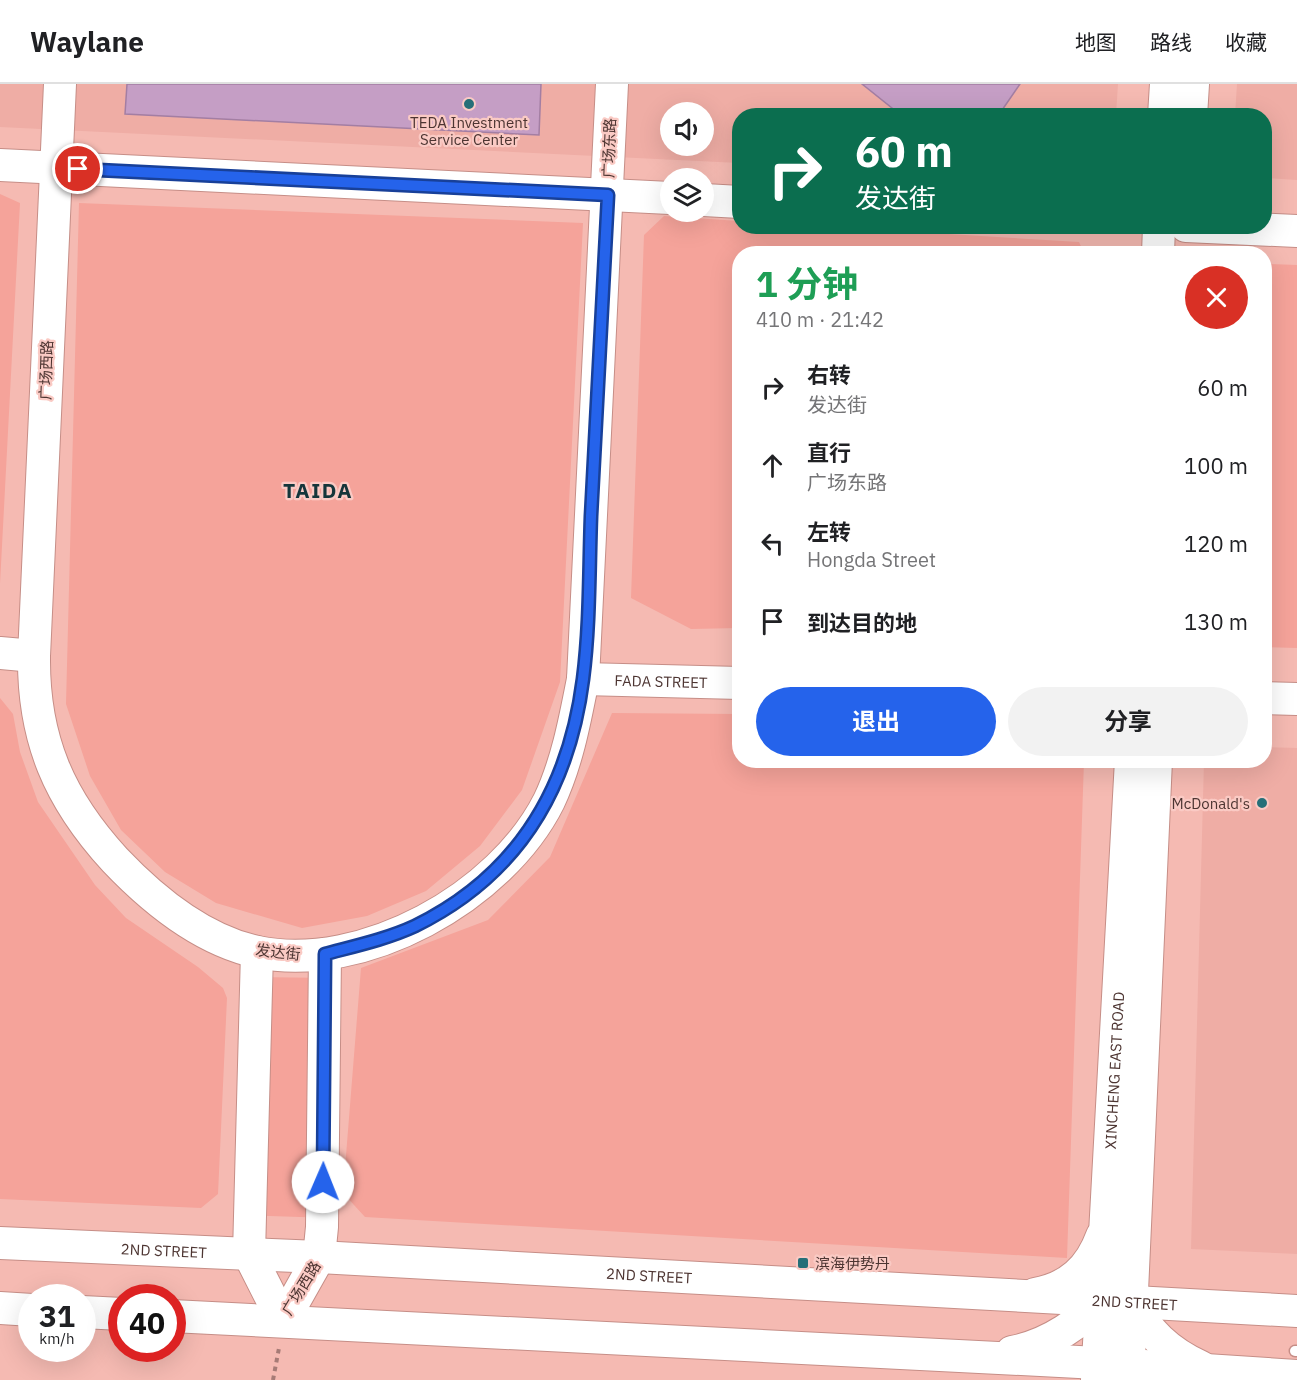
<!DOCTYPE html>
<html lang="zh">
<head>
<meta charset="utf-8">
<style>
	body { margin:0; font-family:"IBM Plex Sans","Noto Sans SC",sans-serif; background:#f2f2f2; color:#202124; height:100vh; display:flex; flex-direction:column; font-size:22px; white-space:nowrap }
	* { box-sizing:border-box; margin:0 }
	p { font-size:20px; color:#757577 }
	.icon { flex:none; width:33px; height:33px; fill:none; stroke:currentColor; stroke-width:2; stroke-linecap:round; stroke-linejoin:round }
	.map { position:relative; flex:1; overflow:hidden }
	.drawer { position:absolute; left:732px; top:162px; width:540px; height:522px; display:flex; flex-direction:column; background:#fff; border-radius:24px; box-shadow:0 6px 24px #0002 }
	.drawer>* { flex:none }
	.banner { position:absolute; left:732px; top:24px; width:540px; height:126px; border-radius:24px; box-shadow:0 6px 24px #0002; background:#0b6e4f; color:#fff; overflow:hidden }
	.buttons { position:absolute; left:660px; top:18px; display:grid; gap:12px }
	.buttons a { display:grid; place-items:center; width:54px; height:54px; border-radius:50%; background:#fff; box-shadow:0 6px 24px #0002; font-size:30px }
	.speed { position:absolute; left:18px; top:1200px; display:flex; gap:12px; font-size:30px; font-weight:700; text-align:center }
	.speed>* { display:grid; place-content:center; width:78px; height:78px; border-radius:50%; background:#fff; box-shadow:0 6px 24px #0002; line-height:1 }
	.speed small { font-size:15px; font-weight:400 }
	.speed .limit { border:9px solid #d22; background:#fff; color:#111 }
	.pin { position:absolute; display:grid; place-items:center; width:51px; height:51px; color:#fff; margin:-26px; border:3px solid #fff; border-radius:50%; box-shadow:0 2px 6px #0007 }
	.me { position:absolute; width:66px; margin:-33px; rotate:1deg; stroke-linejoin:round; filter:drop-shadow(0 0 4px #0008) }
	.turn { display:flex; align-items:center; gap:21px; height:126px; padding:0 24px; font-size:27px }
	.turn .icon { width:78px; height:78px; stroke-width:2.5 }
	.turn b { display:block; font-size:42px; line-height:51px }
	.round { display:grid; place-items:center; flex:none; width:63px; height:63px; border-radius:32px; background:#f2f2f2 }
	.headline { display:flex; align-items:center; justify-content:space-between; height:102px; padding:0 24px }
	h1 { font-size:36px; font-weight:700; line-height:45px; color:#1e9e55 }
	.cta { display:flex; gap:12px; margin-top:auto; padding:12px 24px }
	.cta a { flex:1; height:69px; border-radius:36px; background:#2563eb; color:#fff; font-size:24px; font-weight:700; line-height:69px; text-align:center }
	.cta a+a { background:#f2f2f2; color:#202124 }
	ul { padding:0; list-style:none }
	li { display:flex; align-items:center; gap:18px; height:78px; padding:0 24px }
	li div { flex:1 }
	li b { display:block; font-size:22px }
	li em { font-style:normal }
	header { display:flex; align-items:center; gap:36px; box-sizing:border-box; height:84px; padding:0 30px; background:#fff; border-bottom:2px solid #e0e0e0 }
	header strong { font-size:28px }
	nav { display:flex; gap:33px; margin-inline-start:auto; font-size:21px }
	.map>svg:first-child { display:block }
</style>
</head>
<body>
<header>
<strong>Waylane</strong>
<nav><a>地图</a><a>路线</a><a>收藏</a></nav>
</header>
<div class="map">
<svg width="1297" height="1296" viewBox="0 0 1297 1296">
	<rect width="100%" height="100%" fill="#f5bab2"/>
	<path fill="#efada5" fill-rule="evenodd" d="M 0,0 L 1118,0 L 1116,31 L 740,32 L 739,79 L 0,43 ZM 670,28 L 704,28 L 704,62 L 670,62 Z
		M 1237,0 L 1297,0 L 1297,96 L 1265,94 L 1264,32 L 1235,31 Z
		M 1265,663 L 1297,664 L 1297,1170 L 1191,1165 L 1204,677 L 1264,676 Z"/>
	<path fill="#f5a39a" d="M 0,110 L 20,119 L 0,500 Z
		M 79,119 L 583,139 L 560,598 L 522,706 L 480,762 L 426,807 L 367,832 L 302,844 L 216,819 L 165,788 L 121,746 L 90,692 L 66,620 Z
		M 664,132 L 739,137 L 740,142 L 834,143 L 1079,158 L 1084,169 L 740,170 L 739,544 L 691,545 L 631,514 L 644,151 Z
		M 1269,180 L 1297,181 L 1297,564 L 1265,563 L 1264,181 Z
		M 0,614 L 13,630 L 20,668 L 38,718 L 95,801 L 126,834 L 198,883 L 223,904 L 227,914 L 218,1110 L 201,1124 L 0,1115 Z
		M 612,629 L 739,630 L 740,676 L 1084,677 L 1067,1174 L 365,1133 L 343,1109 L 361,884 L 488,836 L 550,773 Z
		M 244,893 L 332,894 L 331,1134 L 241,1131 Z"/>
	<path fill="#c59ec5" stroke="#a37ea3" stroke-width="1.5" d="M 127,0 L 541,0 L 539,51 L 125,30 Z
		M 862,0 L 1020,0 L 998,32 L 902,32 Z"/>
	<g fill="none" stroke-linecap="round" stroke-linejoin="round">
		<g stroke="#c68e87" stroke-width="13">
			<path id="lane" d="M 1295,1267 L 1297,1267"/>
		</g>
		<g stroke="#c68e87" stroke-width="34">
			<g id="secondary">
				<path d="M 60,0 L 34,572 C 33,655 59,715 115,776 C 153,816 202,856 257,868 C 363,890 501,813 549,717 C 567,679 575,636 583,595 L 612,0"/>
				<path d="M 1164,32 L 1166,0"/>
				<path d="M 1191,32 L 1193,0"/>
				<path d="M 0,81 L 670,114"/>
				<path d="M 704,116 L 740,118"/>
				<path d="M 1186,142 L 1297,147"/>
				<path d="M 1158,170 L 1159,142"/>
				<path d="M 0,569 L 34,572"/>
				<path id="s1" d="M 583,595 L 740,599"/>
				<path d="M 1264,614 L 1297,615"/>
				<path d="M 257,868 L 249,1170 L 283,1237"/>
				<path id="s2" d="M 0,1159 L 319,1173 L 1297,1227"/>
				<path d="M 1035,1210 C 1069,1204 1090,1185 1102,1152"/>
				<path d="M 1130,1215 C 1147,1248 1168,1268 1201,1283"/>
				<path d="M 0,1224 L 32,1226"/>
				<path d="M 82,1228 L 122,1230"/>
				<path d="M 172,1232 L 1098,1279 L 1297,1292"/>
				<path d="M 283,1237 L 319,1173 L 322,1143 L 325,870"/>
				<path d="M 1012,1268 C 1049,1261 1083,1238 1108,1209"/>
				<path id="s3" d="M 1097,1296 L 1131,676"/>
				<path d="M 1128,1296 L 1156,676"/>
			</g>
		</g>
		<path stroke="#a67b76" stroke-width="4" stroke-dasharray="4.5 4.5" stroke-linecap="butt" d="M 273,1296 L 279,1264"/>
		<use href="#lane" stroke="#fff" stroke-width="10"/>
		<use href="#secondary" stroke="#fff" stroke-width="32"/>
	</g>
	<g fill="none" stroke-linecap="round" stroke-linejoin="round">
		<g stroke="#184099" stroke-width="15">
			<path id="route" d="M 78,85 L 608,111 C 602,218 597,325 591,432 C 589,486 590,541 583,595 C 569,705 517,792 415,842 C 387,855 355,862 325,870 L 323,1098"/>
		</g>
		<use href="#route" stroke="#2563eb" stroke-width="10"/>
	</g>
	<g fill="#266f78" stroke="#facac4" stroke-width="2">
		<circle cx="469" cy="20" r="6"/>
		<circle cx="1262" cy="719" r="6"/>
		<rect x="797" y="1173" width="12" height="12" rx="3"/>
	</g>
	<g text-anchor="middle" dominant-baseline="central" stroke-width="4.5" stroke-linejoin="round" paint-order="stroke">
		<g font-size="15" fill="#4d3532" stroke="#facac4">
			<text x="469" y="38">TEDA Investment<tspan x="469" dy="17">Service Center</tspan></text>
			<text x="1250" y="719" text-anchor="end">McDonald's</text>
			<text x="815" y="1179" text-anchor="start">滨海伊势丹</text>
		</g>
		<g font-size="15" fill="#4d3532" stroke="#facac4">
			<text transform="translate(609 64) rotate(-88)">广场东路</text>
			<text transform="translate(46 286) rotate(-88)">广场西路</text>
			<text stroke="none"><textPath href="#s1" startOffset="78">FADA STREET</textPath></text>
			<text transform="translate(278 868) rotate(6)">发达街</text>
			<text stroke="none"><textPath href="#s3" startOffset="310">XINCHENG EAST ROAD</textPath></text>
			<text stroke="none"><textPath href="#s2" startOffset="164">2ND STREET</textPath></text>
			<text stroke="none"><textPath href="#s2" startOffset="650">2ND STREET</textPath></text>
			<text transform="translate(301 1204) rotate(-59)">广场西路</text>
			<text stroke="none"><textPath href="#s2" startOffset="1136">2ND STREET</textPath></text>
		</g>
		<g font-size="21" font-weight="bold" letter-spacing="1.5" fill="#14363b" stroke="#facac4">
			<text x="318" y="406">TAIDA</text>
		</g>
	</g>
</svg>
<div class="buttons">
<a><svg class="icon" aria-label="sound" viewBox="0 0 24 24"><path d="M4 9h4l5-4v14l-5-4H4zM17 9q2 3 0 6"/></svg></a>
<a><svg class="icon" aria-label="layers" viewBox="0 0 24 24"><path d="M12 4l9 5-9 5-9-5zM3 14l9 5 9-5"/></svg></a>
</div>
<div class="speed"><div>31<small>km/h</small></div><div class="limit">40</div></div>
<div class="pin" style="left:78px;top:85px;background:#d93025"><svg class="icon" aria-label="arrive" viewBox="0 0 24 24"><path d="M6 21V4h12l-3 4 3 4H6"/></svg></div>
<svg class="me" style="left:323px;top:1098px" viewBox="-20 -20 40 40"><circle r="19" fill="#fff"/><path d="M0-13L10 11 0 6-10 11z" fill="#2563eb"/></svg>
<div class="banner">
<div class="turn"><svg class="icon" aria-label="right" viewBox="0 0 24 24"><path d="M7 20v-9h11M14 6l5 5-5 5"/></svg><div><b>60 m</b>发达街</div></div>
</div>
<section class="drawer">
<div class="headline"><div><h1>1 分钟</h1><p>410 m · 21:42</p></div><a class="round" style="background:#d93025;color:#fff"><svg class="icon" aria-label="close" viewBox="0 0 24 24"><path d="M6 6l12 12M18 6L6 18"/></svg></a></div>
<ul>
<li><svg class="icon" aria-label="right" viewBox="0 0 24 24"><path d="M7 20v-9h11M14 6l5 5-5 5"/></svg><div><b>右转</b><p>发达街</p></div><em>60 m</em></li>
<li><svg class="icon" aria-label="ahead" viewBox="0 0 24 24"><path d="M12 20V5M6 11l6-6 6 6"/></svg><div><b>直行</b><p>广场东路</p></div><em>100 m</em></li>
<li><svg class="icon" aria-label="left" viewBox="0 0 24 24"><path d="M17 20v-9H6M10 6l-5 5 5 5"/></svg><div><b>左转</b><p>Hongda Street</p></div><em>120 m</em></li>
<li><svg class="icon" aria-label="arrive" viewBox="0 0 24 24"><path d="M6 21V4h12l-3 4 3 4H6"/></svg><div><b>到达目的地</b></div><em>130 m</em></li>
</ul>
<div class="cta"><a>退出</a><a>分享</a></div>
</section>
</div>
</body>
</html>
